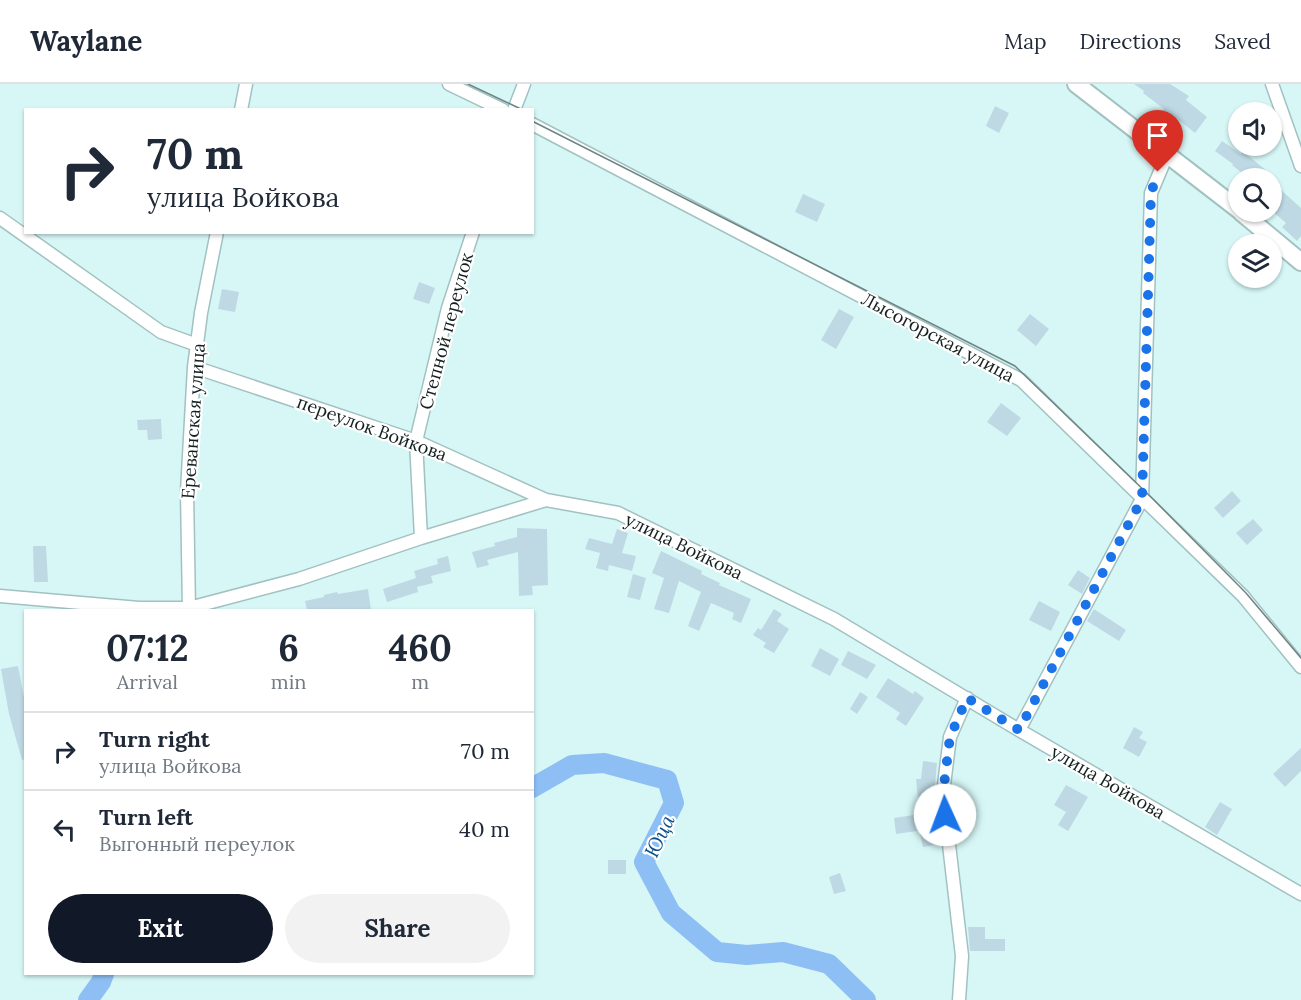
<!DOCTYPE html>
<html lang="en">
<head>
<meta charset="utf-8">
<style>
	body { margin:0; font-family:Lora,serif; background:#f2f2f3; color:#1f2937; height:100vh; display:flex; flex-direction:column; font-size:22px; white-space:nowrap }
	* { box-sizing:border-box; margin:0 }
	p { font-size:20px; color:#747a83 }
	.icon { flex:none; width:33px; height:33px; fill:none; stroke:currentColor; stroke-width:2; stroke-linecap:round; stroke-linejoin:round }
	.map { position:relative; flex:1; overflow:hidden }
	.sheet { position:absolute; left:24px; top:525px; width:510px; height:366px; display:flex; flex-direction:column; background:#fff; border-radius:0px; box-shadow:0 2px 4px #0004 }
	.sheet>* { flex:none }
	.hud { position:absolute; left:24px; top:24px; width:510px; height:126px; border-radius:0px; box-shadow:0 2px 4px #0004; background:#fff; color:#1f2937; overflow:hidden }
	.fabs { position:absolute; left:1228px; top:18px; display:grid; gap:12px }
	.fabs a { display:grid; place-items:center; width:54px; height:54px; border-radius:50%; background:#fff; box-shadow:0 2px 4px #0004; font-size:30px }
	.pin { position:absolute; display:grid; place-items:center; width:51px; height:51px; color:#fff; margin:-62px -26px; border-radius:50% 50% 50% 0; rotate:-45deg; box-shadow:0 0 6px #0007 }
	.pin .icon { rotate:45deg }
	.me { position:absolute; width:66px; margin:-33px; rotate:358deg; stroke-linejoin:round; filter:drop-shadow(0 0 4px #0008) }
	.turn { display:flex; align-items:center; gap:21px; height:126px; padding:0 24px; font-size:27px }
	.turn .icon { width:78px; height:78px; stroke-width:2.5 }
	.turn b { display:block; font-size:42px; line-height:51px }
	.eta { display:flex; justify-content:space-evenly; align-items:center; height:102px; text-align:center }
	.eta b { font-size:36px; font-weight:700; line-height:42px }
	.primary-button { display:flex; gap:12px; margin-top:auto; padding:12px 24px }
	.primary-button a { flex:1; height:69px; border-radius:36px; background:#111827; color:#fff; font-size:24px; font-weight:700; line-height:69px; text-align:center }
	.primary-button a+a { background:#f2f2f3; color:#1f2937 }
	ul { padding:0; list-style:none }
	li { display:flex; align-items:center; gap:18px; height:78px; padding:0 24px; border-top:2px solid #e0e1e3 }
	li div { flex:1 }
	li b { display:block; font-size:22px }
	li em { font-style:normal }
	header { display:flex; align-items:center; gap:36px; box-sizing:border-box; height:84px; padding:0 30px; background:#fff; border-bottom:2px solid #e0e1e3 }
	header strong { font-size:28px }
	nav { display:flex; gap:33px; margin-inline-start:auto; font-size:21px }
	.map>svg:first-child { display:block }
</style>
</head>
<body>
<header>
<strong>Waylane</strong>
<nav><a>Map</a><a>Directions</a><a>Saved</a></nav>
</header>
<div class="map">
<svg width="1301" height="916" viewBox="0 0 1301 916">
	<rect width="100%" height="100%" fill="#d7f7f7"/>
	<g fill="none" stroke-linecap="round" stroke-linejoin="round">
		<path stroke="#8ebff4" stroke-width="20" d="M 532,704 L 572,681 L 604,679 L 667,696 L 674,719 L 644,778 L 671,829 L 717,868 L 747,871 L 783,868 L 829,880 L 866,916
			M 88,916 L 101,898 L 104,890"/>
	</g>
	<path fill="#bed9e4" d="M 1134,0 L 1170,0 L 1189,12 L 1186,16 L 1207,33 L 1195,49 L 1175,33 L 1174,36 L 1162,28 L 1164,25 L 1143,9 L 1144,7 Z
		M 995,22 L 1009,29 L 999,49 L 986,42 Z
		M 1222,57 L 1241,70 L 1243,67 L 1268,88 L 1262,94 L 1248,94 L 1232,81 L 1233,80 L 1215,67 Z
		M 1272,98 L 1301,124 L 1301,152 L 1297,157 L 1282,143 L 1286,139 L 1272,127 Z
		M 803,110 L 825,120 L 817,138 L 795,128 Z
		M 419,198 L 435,204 L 429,220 L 413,215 Z
		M 222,205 L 239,208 L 235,228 L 218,225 Z
		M 839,225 L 854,233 L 836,265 L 821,256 Z
		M 1030,230 L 1049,245 L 1036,262 L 1017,246 Z
		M 1001,319 L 1021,334 L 1007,352 L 987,338 Z
		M 161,335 L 162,355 L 148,356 L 147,346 L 138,346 L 137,336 Z
		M 1232,407 L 1241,417 L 1223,434 L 1214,424 Z
		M 1253,435 L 1263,446 L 1247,461 L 1236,449 Z
		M 517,444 L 547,445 L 548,501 L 532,502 L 533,511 L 519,512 L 518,468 L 487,476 L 489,481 L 477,484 L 472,468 L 495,462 L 494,459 L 517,453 Z
		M 617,445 L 628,449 L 622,469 L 636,472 L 632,487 L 609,481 L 608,487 L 596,484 L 600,469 L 585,465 L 589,454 L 612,460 Z
		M 33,462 L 46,462 L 48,498 L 34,498 Z
		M 661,467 L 702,487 L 701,490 L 720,499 L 719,501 L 751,515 L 741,539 L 732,535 L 734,529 L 711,519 L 699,547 L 688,542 L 701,508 L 679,497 L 669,529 L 654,525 L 664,494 L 652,489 Z
		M 448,472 L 451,487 L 431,492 L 433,499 L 417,503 L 418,508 L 387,518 L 383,505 L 416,494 L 414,487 L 438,480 L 437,475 Z
		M 1078,486 L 1090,494 L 1082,510 L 1068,501 Z
		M 633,490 L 646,494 L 640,516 L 627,513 Z
		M 368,505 L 371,526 L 346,526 L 346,525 L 307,526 L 305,517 L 324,513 L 324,511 L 337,508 L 338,510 Z
		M 1039,517 L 1060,528 L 1051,547 L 1029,536 Z
		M 774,525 L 782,530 L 777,537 L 789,545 L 774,569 L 763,563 L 766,559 L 753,551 L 758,544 L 761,546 Z
		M 1094,525 L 1126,546 L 1119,557 L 1087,537 Z
		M 820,564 L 839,575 L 830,592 L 811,582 Z
		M 848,567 L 876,581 L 867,595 L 841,581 Z
		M 18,582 L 26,624 L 26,675 L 22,676 L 9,630 L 1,585 Z
		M 888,594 L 913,610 L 915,607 L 924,614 L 906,642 L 896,635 L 900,629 L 876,613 Z
		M 860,608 L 868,613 L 857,630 L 850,625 Z
		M 1134,643 L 1143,648 L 1139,654 L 1147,658 L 1139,673 L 1123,664 Z
		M 1301,664 L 1301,687 L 1285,703 L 1273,690 Z
		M 923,677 L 937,679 L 935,701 L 936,722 L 919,724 L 916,695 L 921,695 Z
		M 1066,701 L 1088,713 L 1068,747 L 1058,741 L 1066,728 L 1054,721 Z
		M 1220,718 L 1232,725 L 1217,751 L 1205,743 Z
		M 914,731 L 917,747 L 896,750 L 894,734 Z
		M 937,745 L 940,760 L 923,763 L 920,749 Z
		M 608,776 L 626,776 L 626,790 L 608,790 Z
		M 840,789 L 846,807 L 834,810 L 829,793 Z
		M 968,843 L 985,843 L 985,855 L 1005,855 L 1005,867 L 970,867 Z"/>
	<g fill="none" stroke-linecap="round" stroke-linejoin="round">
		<g stroke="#a2c1c1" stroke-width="15">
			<path id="minor" d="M 449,0 L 503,26
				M 1272,0 L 1301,82
				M 241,26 L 246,0
				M 514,26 L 524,0
				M 532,40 L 1021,296 L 1243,512 L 1301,583
				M 0,134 L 161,248 L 197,261
				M 194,283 L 416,357 L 546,416
				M 421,454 L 416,357 L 448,224 L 473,148
				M 0,512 L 139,524 L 189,524 L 299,495 L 421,454 L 546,416 L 618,429 L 834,535 L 1019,646 L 1301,810
				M 189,526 L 187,407 L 194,283 L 201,229 L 217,148
				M 1019,646 L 1142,415 L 1151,109 L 1167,71
				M 959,916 L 962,872 L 943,709 L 950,653 L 967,614"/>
		</g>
		<g stroke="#a2c1c1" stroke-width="20">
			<path id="secondary" d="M 1076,0 L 1239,126
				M 1241,128 L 1301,178"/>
		</g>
		<use href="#minor" stroke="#fff" stroke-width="12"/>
		<use href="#secondary" stroke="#fff" stroke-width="16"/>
		<path stroke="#6f8484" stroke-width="1.5" d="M 468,0 L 523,26
			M 532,37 L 1015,282 L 1153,415 L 1246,509 L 1301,574"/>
	</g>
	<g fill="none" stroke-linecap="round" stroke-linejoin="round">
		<path stroke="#1a73e8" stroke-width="10" stroke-dasharray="0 18" d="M 945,731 L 943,709 L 950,653 L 967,614 L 1019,646 L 1142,415 L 1151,109 L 1158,88"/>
	</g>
	<g text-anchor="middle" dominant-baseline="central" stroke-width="4.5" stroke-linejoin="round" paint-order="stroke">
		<g font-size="18" fill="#142020" stroke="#fff">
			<text transform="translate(446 247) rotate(-75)">Степной переулок</text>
			<text transform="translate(938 253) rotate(28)">Лысогорская улица</text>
			<text transform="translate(193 337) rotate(-86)">Ереванская улица</text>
			<text transform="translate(372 344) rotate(20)">переулок Войкова</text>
			<text transform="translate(684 462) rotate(26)">улица Войкова</text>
			<text transform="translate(1108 698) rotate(30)">улица Войкова</text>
		</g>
		<g font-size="20" font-style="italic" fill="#0d508b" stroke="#fff">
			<text transform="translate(659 752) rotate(-65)">Юца</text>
		</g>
	</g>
</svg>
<div class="fabs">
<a><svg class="icon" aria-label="sound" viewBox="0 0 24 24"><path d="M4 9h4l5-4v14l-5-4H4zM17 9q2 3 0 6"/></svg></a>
<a><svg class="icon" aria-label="search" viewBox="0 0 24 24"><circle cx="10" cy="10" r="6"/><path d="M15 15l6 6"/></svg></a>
<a><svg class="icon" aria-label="layers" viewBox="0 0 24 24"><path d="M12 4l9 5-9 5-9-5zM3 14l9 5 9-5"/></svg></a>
</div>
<div class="pin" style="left:1158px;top:88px;background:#d93025"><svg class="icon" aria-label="arrive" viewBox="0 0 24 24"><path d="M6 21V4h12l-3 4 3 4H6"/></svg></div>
<svg class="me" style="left:945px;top:731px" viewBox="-20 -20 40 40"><circle r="19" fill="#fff"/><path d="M0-13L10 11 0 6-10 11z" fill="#1a73e8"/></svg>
<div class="hud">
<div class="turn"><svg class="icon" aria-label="right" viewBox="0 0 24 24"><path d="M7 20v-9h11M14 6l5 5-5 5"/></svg><div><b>70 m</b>улица Войкова</div></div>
</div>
<section class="sheet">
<div class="eta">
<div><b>07:12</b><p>Arrival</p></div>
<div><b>6</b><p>min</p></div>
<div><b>460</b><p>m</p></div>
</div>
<ul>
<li><svg class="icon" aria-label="right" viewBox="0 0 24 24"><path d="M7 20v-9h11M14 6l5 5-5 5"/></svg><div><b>Turn right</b><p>улица Войкова</p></div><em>70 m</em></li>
<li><svg class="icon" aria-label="left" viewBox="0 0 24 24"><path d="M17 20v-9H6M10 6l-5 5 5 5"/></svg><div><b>Turn left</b><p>Выгонный переулок</p></div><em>40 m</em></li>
</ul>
<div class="primary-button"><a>Exit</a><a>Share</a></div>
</section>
</div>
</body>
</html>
